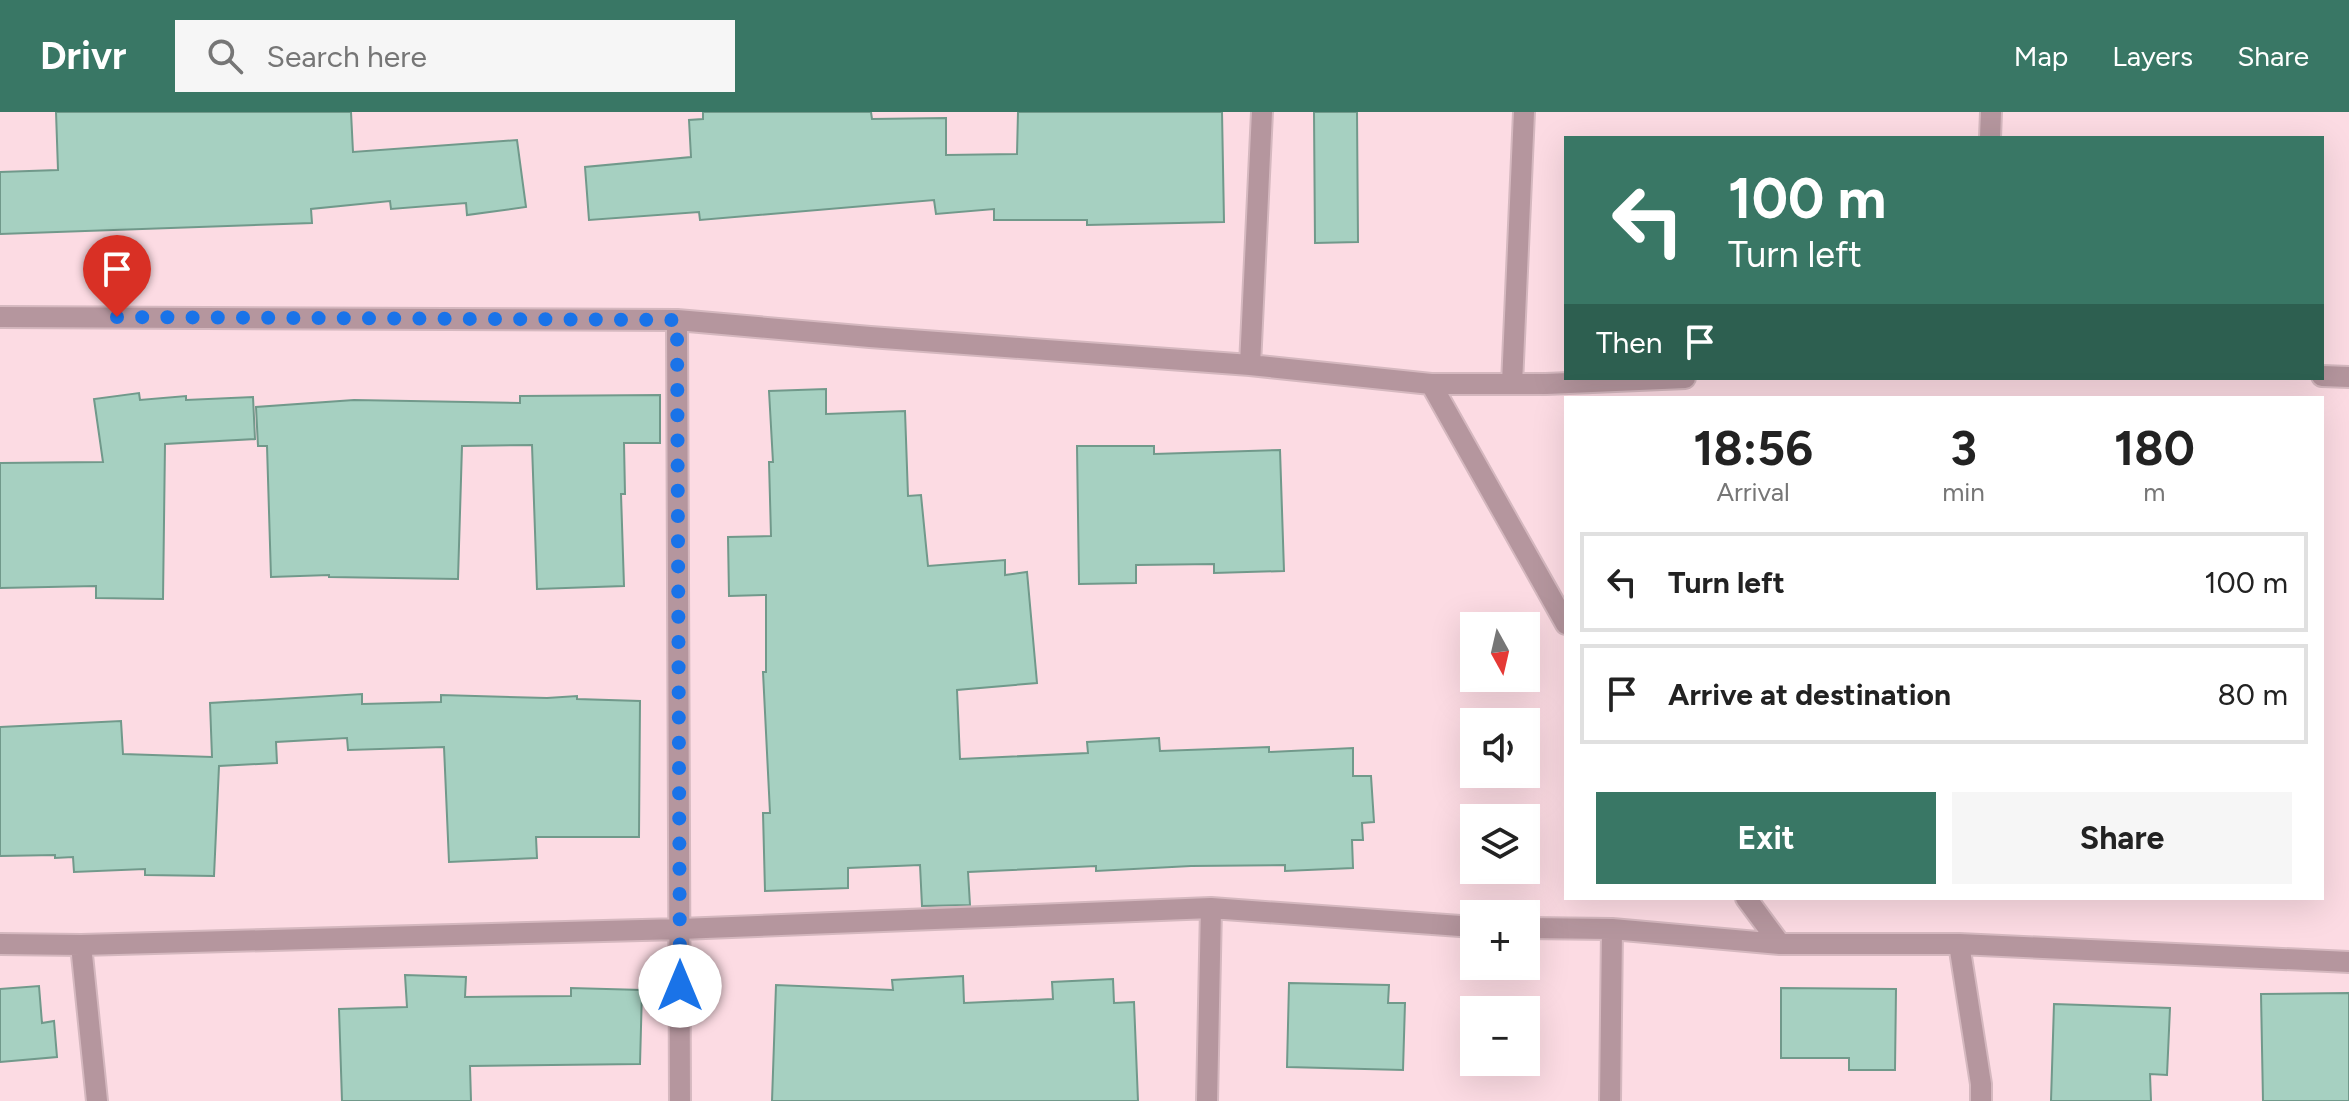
<!DOCTYPE html>
<html lang="en">
<head>
<meta charset="utf-8">
<style>
	body { margin:0; font-family:Figtree,sans-serif; background:#f6f6f6; color:#222; height:100vh; display:flex; flex-direction:column; font-size:30px; white-space:nowrap }
	* { box-sizing:border-box; margin:0 }
	p { font-size:26px; color:#767676 }
	.icon { flex:none; width:44px; height:44px; fill:none; stroke:currentColor; stroke-width:2; stroke-linecap:round; stroke-linejoin:round }
	.map { position:relative; flex:1; overflow:hidden }
	.details { position:absolute; left:1564px; top:284px; width:760px; height:504px; display:flex; flex-direction:column; background:#fff; border-radius:0px; box-shadow:0 8px 32px #0002 }
	.details>* { flex:none }
	.top-card { position:absolute; left:1564px; top:24px; width:760px; height:244px; border-radius:0px; box-shadow:0 8px 32px #0002; background:#397765; color:#fff; overflow:hidden }
	.needle { width:52px; rotate:172deg }
	.controls { position:absolute; left:1460px; top:500px; display:grid; gap:16px }
	.controls a { display:grid; place-items:center; width:80px; height:80px; border-radius:0px; background:#fff; box-shadow:0 8px 32px #0002; font-size:40px }
	.pin { position:absolute; display:grid; place-items:center; width:68px; height:68px; color:#fff; margin:-82px -34px; border-radius:50% 50% 50% 0; rotate:-45deg; box-shadow:0 0 8px #0007 }
	.pin .icon { rotate:45deg }
	.me { position:absolute; width:88px; margin:-44px; rotate:0deg; stroke-linejoin:round; filter:drop-shadow(0 0 6px #0008) }
	.turn { display:flex; align-items:center; gap:28px; height:168px; padding:0 32px; font-size:36px }
	.turn .icon { width:104px; height:104px; stroke-width:2.5 }
	.turn b { display:block; font-size:56px; line-height:68px }
	.then { display:flex; align-items:center; height:76px; padding:0 32px; background:#0003; gap:16px; font-size:30px }
	.eta { display:flex; justify-content:space-evenly; align-items:center; height:136px; text-align:center }
	.eta b { font-size:48px; font-weight:700; line-height:56px }
	.cta { display:flex; gap:16px; margin-top:auto; padding:16px 32px }
	.cta a { flex:1; height:92px; border-radius:0px; background:#397765; color:#fff; font-size:32px; font-weight:700; line-height:92px; text-align:center }
	.cta a+a { background:#f6f6f6; color:#222 }
	ul { padding:0; list-style:none }
	li { display:flex; align-items:center; gap:24px; height:100px; margin:0 16px 12px; padding:0 16px; border:4px solid #e0e0e0; border-radius:0px }
	li div { flex:1 }
	li b { display:block; font-size:30px }
	li em { font-style:normal }
	header { display:flex; align-items:center; gap:48px; box-sizing:border-box; height:112px; padding:0 40px; background:#397765; color:#fff }
	header strong { font-size:38px }
	nav { display:flex; gap:44px; margin-inline-start:auto; font-size:28px }
	.search { width:560px; height:72px; background:#f6f6f6; display:flex; align-items:center; gap:20px; box-sizing:border-box; padding:0 28px; border-radius:0px; color:#767676; font-size:30px }
	.map>svg:first-child { display:block }
</style>
</head>
<body>
<header>
<strong>Drivr</strong>
<div class="search"><svg class="icon" aria-label="search" viewBox="0 0 24 24"><circle cx="10" cy="10" r="6"/><path d="M15 15l6 6"/></svg>Search here</div>
<nav><a>Map</a><a>Layers</a><a>Share</a></nav>
</header>
<div class="map">
<svg width="2349" height="989" viewBox="0 0 2349 989">
	<rect width="100%" height="100%" fill="#fcdbe3"/>
	<path fill="#a6d0c1" stroke="#71998b" stroke-width="2" d="M 56,0 L 351,0 L 353,40 L 517,28 L 526,95 L 467,103 L 466,91 L 391,97 L 390,89 L 311,97 L 312,111 L 0,122 L 0,60 L 58,58 Z
		M 703,0 L 871,0 L 872,7 L 946,6 L 946,43 L 1017,42 L 1018,0 L 1222,0 L 1224,110 L 1087,113 L 1087,108 L 994,108 L 994,97 L 936,102 L 934,88 L 700,108 L 699,100 L 589,108 L 585,55 L 691,45 L 689,8 L 703,7 Z
		M 1314,0 L 1357,0 L 1358,130 L 1315,131 Z
		M 826,277 L 826,302 L 905,299 L 908,384 L 921,383 L 928,454 L 1005,448 L 1005,463 L 1027,460 L 1037,571 L 957,578 L 960,647 L 1088,641 L 1087,630 L 1159,626 L 1160,639 L 1269,635 L 1269,640 L 1353,636 L 1353,664 L 1371,664 L 1374,710 L 1362,711 L 1363,728 L 1352,728 L 1353,756 L 1285,759 L 1285,753 L 1191,754 L 1096,759 L 1096,754 L 968,760 L 970,793 L 922,794 L 920,753 L 848,756 L 848,776 L 765,779 L 763,701 L 770,701 L 763,560 L 766,560 L 766,483 L 729,484 L 728,425 L 771,424 L 769,350 L 773,350 L 769,279 Z
		M 139,281 L 140,288 L 186,284 L 186,288 L 253,285 L 255,327 L 165,332 L 163,487 L 96,486 L 96,474 L 0,476 L 0,351 L 103,350 L 94,287 Z
		M 660,283 L 660,331 L 624,331 L 625,382 L 621,382 L 624,474 L 537,477 L 532,333 L 462,334 L 458,467 L 329,465 L 329,463 L 271,465 L 267,334 L 258,334 L 256,295 L 354,288 L 520,291 L 520,284 Z
		M 1077,334 L 1154,334 L 1154,342 L 1280,338 L 1284,459 L 1214,461 L 1214,452 L 1136,453 L 1136,471 L 1079,472 Z
		M 362,582 L 362,592 L 441,590 L 441,583 L 547,586 L 577,584 L 577,587 L 640,589 L 639,725 L 536,725 L 537,746 L 449,750 L 444,635 L 348,638 L 347,626 L 276,630 L 277,651 L 219,654 L 214,764 L 145,763 L 145,757 L 74,760 L 73,745 L 55,746 L 55,743 L 0,744 L 0,615 L 121,609 L 123,642 L 212,645 L 210,591 Z
		M 405,863 L 466,865 L 465,885 L 571,884 L 571,876 L 642,878 L 640,952 L 470,954 L 471,989 L 342,989 L 339,897 L 407,895 Z
		M 963,864 L 964,891 L 1053,887 L 1052,870 L 1113,867 L 1114,891 L 1134,890 L 1138,989 L 772,989 L 776,873 L 893,878 L 892,868 Z
		M 1289,871 L 1389,873 L 1388,891 L 1405,891 L 1403,958 L 1287,955 Z
		M 39,874 L 42,911 L 54,909 L 57,945 L 0,950 L 0,877 Z
		M 1781,876 L 1896,877 L 1895,958 L 1849,958 L 1849,946 L 1781,946 Z
		M 2349,881 L 2349,989 L 2263,989 L 2261,882 Z
		M 2054,892 L 2170,896 L 2167,963 L 2150,962 L 2151,989 L 2051,989 Z"/>
	<g fill="none" stroke-linecap="round" stroke-linejoin="round">
		<g stroke="#d5b8bf" stroke-width="24">
			<path id="minor" d="M 1990,26 L 1991,0
				M 0,205 L 677,208 L 870,225 L 1250,253 L 1431,272 L 1546,272 L 1685,266
				M 677,208 L 680,989
				M 1250,253 L 1262,0
				M 2322,264 L 2349,265
				M 1431,272 L 1566,512
				M 1512,272 L 1524,0
				M 1746,786 L 1780,832
				M 1526,816 L 1612,817 L 1780,832 L 1959,832 L 2349,850
				M 0,832 L 81,833 L 680,817 L 1211,796 L 1474,815
				M 1959,832 L 1981,972 L 1981,989
				M 81,833 L 97,989
				M 1207,989 L 1211,796
				M 1610,989 L 1612,817"/>
		</g>
		<use href="#minor" stroke="#b5969e" stroke-width="20"/>
	</g>
	<g fill="none" stroke-linecap="round" stroke-linejoin="round">
		<path stroke="#1a73e8" stroke-width="14" stroke-dasharray="0 25.2" d="M 117,205 L 677,208 L 680,874"/>
	</g>
</svg>
<div class="controls">
<a><svg class="needle" viewBox="-14 -14 28 28"><path d="M0-13l5 13h-10z" fill="#e53935"/><path d="M0 13l5-13h-10z" fill="#767676"/></svg></a>
<a><svg class="icon" aria-label="sound" viewBox="0 0 24 24"><path d="M4 9h4l5-4v14l-5-4H4zM17 9q2 3 0 6"/></svg></a>
<a><svg class="icon" aria-label="layers" viewBox="0 0 24 24"><path d="M12 4l9 5-9 5-9-5zM3 14l9 5 9-5"/></svg></a>
<a>+</a>
<a>−</a>
</div>
<div class="pin" style="left:117px;top:205px;background:#d93025"><svg class="icon" aria-label="arrive" viewBox="0 0 24 24"><path d="M6 21V4h12l-3 4 3 4H6"/></svg></div>
<svg class="me" style="left:680px;top:874px" viewBox="-20 -20 40 40"><circle r="19" fill="#fff"/><path d="M0-13L10 11 0 6-10 11z" fill="#1a73e8"/></svg>
<div class="top-card">
<div class="turn"><svg class="icon" aria-label="left" viewBox="0 0 24 24"><path d="M17 20v-9H6M10 6l-5 5 5 5"/></svg><div><b>100 m</b>Turn left</div></div>
<div class="then">Then<svg class="icon" aria-label="arrive" viewBox="0 0 24 24"><path d="M6 21V4h12l-3 4 3 4H6"/></svg></div>
</div>
<section class="details">
<div class="eta">
<div><b>18:56</b><p>Arrival</p></div>
<div><b>3</b><p>min</p></div>
<div><b>180</b><p>m</p></div>
</div>
<ul>
<li><svg class="icon" aria-label="left" viewBox="0 0 24 24"><path d="M17 20v-9H6M10 6l-5 5 5 5"/></svg><div><b>Turn left</b></div><em>100 m</em></li>
<li><svg class="icon" aria-label="arrive" viewBox="0 0 24 24"><path d="M6 21V4h12l-3 4 3 4H6"/></svg><div><b>Arrive at destination</b></div><em>80 m</em></li>
</ul>
<div class="cta"><a>Exit</a><a>Share</a></div>
</section>
</div>
</body>
</html>
